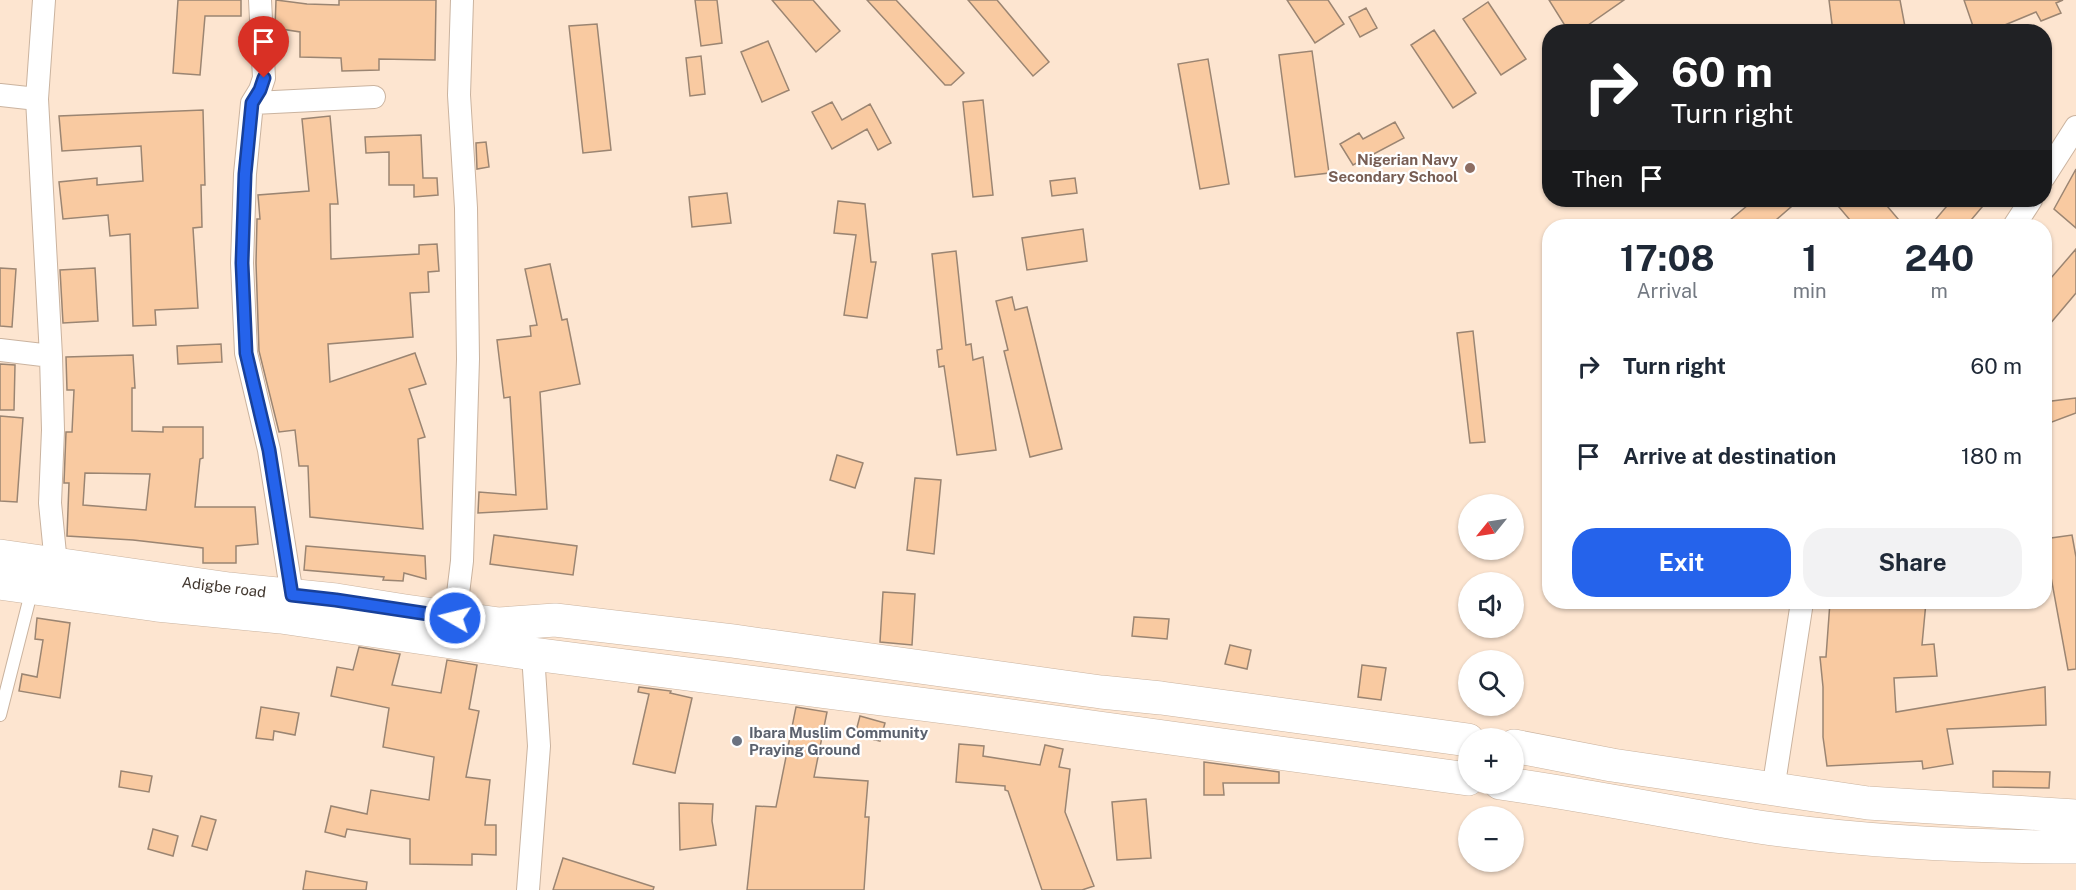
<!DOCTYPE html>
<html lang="en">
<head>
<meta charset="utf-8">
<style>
	body { margin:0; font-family:"Public Sans",sans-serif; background:#f2f2f3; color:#1f2937; height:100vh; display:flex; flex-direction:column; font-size:22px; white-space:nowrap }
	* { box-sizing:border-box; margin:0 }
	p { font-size:20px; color:#747a83 }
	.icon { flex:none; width:33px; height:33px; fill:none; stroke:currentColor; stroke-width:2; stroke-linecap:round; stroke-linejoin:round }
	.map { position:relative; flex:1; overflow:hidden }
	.panel { position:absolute; left:1542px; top:219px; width:510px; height:390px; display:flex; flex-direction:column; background:#fff; border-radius:24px; box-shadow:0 2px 4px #0004 }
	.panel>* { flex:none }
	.guide { position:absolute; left:1542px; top:24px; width:510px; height:183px; border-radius:24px; box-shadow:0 2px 4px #0004; background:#202124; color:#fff; overflow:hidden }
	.needle { width:39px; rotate:240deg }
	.buttons { position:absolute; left:1458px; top:494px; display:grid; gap:12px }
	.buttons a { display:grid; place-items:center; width:66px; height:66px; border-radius:50%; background:#fff; box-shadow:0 2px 4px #0004; font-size:30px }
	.pin { position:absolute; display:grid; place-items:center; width:51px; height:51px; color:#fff; margin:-62px -26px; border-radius:50% 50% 50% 0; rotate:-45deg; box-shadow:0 0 6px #0007 }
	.pin .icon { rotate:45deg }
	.me { position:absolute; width:66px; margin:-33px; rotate:278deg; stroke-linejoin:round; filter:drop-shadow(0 0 4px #0008) }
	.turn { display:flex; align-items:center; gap:21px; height:126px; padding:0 30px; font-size:27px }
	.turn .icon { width:78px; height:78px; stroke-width:2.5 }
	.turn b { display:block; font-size:42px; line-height:51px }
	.then { display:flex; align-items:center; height:57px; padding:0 30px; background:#0003; gap:12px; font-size:22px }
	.eta { display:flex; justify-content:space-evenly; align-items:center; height:102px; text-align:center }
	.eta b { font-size:36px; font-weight:700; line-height:42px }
	.primary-button { display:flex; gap:12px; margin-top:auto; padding:12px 30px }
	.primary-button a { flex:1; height:69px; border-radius:24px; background:#2563eb; color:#fff; font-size:24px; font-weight:700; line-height:69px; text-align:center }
	.primary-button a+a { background:#f2f2f3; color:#1f2937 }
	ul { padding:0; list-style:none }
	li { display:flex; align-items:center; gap:18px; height:90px; padding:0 30px }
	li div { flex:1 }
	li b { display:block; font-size:22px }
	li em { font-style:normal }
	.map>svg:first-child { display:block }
</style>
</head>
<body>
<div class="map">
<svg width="2076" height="890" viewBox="0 0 2076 890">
	<rect width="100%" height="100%" fill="#fde5d0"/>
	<path fill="#f9caa1" stroke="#9b8572" stroke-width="1.5" fill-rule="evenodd" d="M 178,0 L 241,0 L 241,16 L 205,16 L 200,75 L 173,73 Z
		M 276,0 L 307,4 L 339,5 L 339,0 L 436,0 L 435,60 L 379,59 L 379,70 L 342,71 L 341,58 L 300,57 L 300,32 L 275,28 Z
		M 695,0 L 717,0 L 722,43 L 701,46 Z
		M 772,0 L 813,0 L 840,31 L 816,52 Z
		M 867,0 L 896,0 L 964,73 L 951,85 L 945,85 Z
		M 968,0 L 997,0 L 1049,62 L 1033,76 Z
		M 1287,0 L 1328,0 L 1344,24 L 1315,43 Z
		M 1549,0 L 1624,0 L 1578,32 L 1569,32 Z
		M 1829,0 L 1900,0 L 1906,32 L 1833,32 Z
		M 1964,0 L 2063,0 L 2056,3 L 2061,13 L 2041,21 L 2036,12 L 2000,27 L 2002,32 L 1975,32 Z
		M 1488,2 L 1526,59 L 1501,75 L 1463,19 Z
		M 1366,8 L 1377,28 L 1360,37 L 1349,17 Z
		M 597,24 L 611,150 L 583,153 L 569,26 Z
		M 1434,30 L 1476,93 L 1453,108 L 1411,45 Z
		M 768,41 L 789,90 L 762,102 L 741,52 Z
		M 1312,51 L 1329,173 L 1295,177 L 1279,55 Z
		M 701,56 L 705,94 L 690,96 L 686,58 Z
		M 1208,59 L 1229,184 L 1200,189 L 1178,64 Z
		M 983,100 L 993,195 L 973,197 L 963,102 Z
		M 832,102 L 842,120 L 870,104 L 891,143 L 878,150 L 867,129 L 832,149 L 812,112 Z
		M 203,110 L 205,185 L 201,185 L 202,227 L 193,228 L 198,308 L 155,310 L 156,325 L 133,326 L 130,234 L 110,236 L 108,215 L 63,219 L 59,182 L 97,178 L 97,185 L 143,181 L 141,146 L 62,151 L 59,116 Z
		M 330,116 L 338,204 L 330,204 L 331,259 L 419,254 L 419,245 L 437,244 L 439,271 L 428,272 L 429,292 L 410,293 L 413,337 L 328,344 L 330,382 L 415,353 L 426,384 L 409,389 L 425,437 L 418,439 L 423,529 L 310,517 L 308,466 L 299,466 L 295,430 L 279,432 L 259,351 L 256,263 L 257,219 L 260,219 L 258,195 L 309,191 L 302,119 Z
		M 1395,122 L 1404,138 L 1353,165 L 1340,144 L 1359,133 L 1363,139 Z
		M 421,135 L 423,178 L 437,178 L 438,195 L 414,197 L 414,185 L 389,185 L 389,152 L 366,153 L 365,137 Z
		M 486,142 L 489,167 L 477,169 L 476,143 Z
		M 2076,169 L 2076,228 L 2054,209 Z
		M 1075,178 L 1077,193 L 1052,196 L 1050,181 Z
		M 727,193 L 731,223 L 692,227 L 689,197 Z
		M 1754,200 L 1799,200 L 1769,226 L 1723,226 Z
		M 1833,200 L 1882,200 L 1904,226 L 1855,226 Z
		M 1952,200 L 1988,200 L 1966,226 L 1930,226 Z
		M 838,201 L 865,204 L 871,262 L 876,262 L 867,318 L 844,315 L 856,235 L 834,233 Z
		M 1083,229 L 1087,261 L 1027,270 L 1022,238 Z
		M 2076,249 L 2076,293 L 2044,331 L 2044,286 Z
		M 956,251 L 966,345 L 971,344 L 973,360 L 983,357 L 996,450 L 957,455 L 944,366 L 939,367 L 937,350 L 942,349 L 932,254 Z
		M 550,264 L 562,320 L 567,319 L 580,384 L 540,392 L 547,509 L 478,513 L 479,492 L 516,495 L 510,397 L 504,398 L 497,340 L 531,336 L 530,326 L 537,325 L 525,269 Z
		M 0,268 L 16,269 L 12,327 L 0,326 Z
		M 95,268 L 98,321 L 63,323 L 60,270 Z
		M 1012,297 L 1015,310 L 1027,307 L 1062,449 L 1030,457 L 1004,351 L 1008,350 L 996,301 Z
		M 1473,331 L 1485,442 L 1470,443 L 1457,333 Z
		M 221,344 L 222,362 L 178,364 L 177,346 Z
		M 133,355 L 135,388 L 132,388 L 132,431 L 163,432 L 163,427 L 203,427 L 203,458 L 200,459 L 195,507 L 255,507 L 258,544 L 236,546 L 236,563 L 203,563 L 203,548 L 133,540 L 67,536 L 69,483 L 64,483 L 66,432 L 72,432 L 74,390 L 67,390 L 66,357 ZM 85,473 L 150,474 L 146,510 L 83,505 Z
		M 0,364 L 15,365 L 14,410 L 0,410 Z
		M 2076,398 L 2076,413 L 2044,425 L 2044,402 Z
		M 0,416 L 23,418 L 17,502 L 0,501 Z
		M 837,455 L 863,463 L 855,488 L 830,480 Z
		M 915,478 L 941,480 L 934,554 L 907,550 Z
		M 494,535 L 577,546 L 573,575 L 490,564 Z
		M 2072,535 L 2076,557 L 2076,669 L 2068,670 L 2044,539 Z
		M 306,546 L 425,556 L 426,579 L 404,573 L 403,581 L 383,580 L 384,577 L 304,570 Z
		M 883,592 L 915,594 L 912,645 L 880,642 Z
		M 1830,602 L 1926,602 L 1922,645 L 1934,644 L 1937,676 L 1894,678 L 1896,712 L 2045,687 L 2046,725 L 1947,729 L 1953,764 L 1923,769 L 1922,761 L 1827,766 L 1823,737 L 1823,687 L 1820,657 L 1826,657 Z
		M 1134,617 L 1169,619 L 1167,639 L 1132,636 Z
		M 37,618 L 70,623 L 60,698 L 19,691 L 22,674 L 37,677 L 43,640 L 35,639 Z
		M 1230,645 L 1251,650 L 1247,669 L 1225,664 Z
		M 359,647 L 400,654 L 392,685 L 441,693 L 447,660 L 477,665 L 469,709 L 479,711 L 466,777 L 490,780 L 485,825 L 496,825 L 496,855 L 472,854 L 472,865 L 410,864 L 410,839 L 347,829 L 345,837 L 325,832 L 331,806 L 367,814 L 371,790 L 429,800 L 434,757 L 383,747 L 389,708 L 331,696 L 337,667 L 353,670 Z
		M 1362,665 L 1386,668 L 1381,700 L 1358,697 Z
		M 639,687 L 671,691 L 670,693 L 692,698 L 675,773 L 633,764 L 649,694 L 638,692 Z
		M 261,707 L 299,713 L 295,735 L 274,731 L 273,740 L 256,738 Z
		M 796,707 L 827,712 L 814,777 L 868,781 L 865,817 L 869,817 L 864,890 L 747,890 L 756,806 L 776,807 Z
		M 860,716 L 885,723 L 880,741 L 855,735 Z
		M 959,744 L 984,746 L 983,756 L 1040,765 L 1045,745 L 1063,749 L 1059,767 L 1070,769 L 1065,812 L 1094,886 L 1082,890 L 1042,890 L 1008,791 L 1005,790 L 1005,786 L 956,782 Z
		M 1204,762 L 1279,772 L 1279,783 L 1223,783 L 1224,795 L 1204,795 Z
		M 121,771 L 152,776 L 149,792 L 119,787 Z
		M 1993,771 L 2050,772 L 2049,788 L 1993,787 Z
		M 1146,799 L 1151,858 L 1117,860 L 1112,802 Z
		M 679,803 L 713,804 L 712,821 L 716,845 L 680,850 Z
		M 201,816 L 216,820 L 207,850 L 192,846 Z
		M 153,829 L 178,836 L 173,856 L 148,849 Z
		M 563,858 L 654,887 L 653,890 L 553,890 Z
		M 306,871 L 367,882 L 366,890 L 303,890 Z"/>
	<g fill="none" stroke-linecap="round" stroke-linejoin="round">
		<g stroke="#cab39f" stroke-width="14">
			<path id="lane" d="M 0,715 L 32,589"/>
		</g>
		<g stroke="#cab39f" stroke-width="24">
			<path id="street" d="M 44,0 L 37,99 L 51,356 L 53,430 L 50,503 L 56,564
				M 260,0 L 264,78 L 260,90 L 252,103 L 245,174 L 242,263 L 246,353 L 269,450 L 292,595
				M 0,95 L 37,99
				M 252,103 L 374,97
				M 2044,177 L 2076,127
				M 2014,226 L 2031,200
				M 0,350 L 51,356
				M 455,618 L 462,561 L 468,359 L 466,208 L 459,95 L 462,0
				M 1773,790 L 1802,602
				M 528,890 L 539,746 L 533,654"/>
		</g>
		<g stroke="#cab39f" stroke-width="34">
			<path id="secondary" d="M 0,556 L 229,589 L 336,600 L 405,611 L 499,624 L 555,620 L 733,641 L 1101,692 L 1161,698 L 1468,740
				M 0,583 L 157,605 L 281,617 L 533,654 L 967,710 L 1468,779
				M 1514,746 L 1612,765 L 1868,803 L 2076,816
				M 1500,783 C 1587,795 1673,813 1759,827 C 1864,842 1970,847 2076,847"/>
		</g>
		<use href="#lane" stroke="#fff" stroke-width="12"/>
		<use href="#street" stroke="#fff" stroke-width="22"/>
		<use href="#secondary" stroke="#fff" stroke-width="33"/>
	</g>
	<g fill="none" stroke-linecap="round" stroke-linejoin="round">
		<g stroke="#184099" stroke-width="15">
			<path id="route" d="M 264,78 L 260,90 L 252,103 L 245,174 L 242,263 L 246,353 L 269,450 L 292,595 L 336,600 L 455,618"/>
		</g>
		<use href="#route" stroke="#2563eb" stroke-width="10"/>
	</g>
	<circle fill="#8d6e63" stroke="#fff" stroke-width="2" cx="1470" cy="168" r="6"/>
	<circle fill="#6b7280" stroke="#fff" stroke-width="2" cx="737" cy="741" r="6"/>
	<g text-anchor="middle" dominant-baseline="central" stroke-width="4.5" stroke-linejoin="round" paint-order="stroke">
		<g font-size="15" font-weight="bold" fill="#785e54" stroke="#fff" text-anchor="end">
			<text x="1458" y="159">Nigerian Navy<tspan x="1458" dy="17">Secondary School</tspan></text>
		</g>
		<g font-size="15" fill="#423830" stroke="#fff">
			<text transform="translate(224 587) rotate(7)">Adigbe road</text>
		</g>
		<g font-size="15" font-weight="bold" fill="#5b616d" stroke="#fff" text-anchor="start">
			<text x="749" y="732">Ibara Muslim Community<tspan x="749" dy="17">Praying Ground</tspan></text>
		</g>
	</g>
</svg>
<div class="buttons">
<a><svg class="needle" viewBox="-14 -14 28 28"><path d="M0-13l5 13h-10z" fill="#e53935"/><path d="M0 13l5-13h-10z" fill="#747a83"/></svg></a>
<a><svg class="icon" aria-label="sound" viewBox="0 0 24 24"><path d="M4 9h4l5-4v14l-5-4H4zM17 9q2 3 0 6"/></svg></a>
<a><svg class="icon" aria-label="search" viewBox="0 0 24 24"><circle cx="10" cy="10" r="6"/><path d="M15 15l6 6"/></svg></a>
<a>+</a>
<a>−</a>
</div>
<div class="pin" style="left:264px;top:78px;background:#d93025"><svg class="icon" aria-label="arrive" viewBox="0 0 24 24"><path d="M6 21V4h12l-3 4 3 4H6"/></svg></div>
<svg class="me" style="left:455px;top:618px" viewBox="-20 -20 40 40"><circle r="17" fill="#2563eb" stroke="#fff" stroke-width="3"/><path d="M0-11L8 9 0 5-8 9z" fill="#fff"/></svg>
<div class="guide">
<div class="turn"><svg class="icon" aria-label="right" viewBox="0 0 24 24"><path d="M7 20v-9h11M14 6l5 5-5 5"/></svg><div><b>60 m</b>Turn right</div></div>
<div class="then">Then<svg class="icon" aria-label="arrive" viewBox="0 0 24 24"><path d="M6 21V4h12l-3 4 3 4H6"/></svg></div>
</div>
<section class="panel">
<div class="eta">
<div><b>17:08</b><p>Arrival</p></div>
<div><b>1</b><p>min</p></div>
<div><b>240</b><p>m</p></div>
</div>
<ul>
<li><svg class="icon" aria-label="right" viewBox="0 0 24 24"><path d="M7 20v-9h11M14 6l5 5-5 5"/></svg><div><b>Turn right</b></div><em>60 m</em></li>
<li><svg class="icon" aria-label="arrive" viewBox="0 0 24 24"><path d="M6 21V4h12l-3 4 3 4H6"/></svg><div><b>Arrive at destination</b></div><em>180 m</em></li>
</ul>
<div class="primary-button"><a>Exit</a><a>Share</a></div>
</section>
</div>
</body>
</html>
